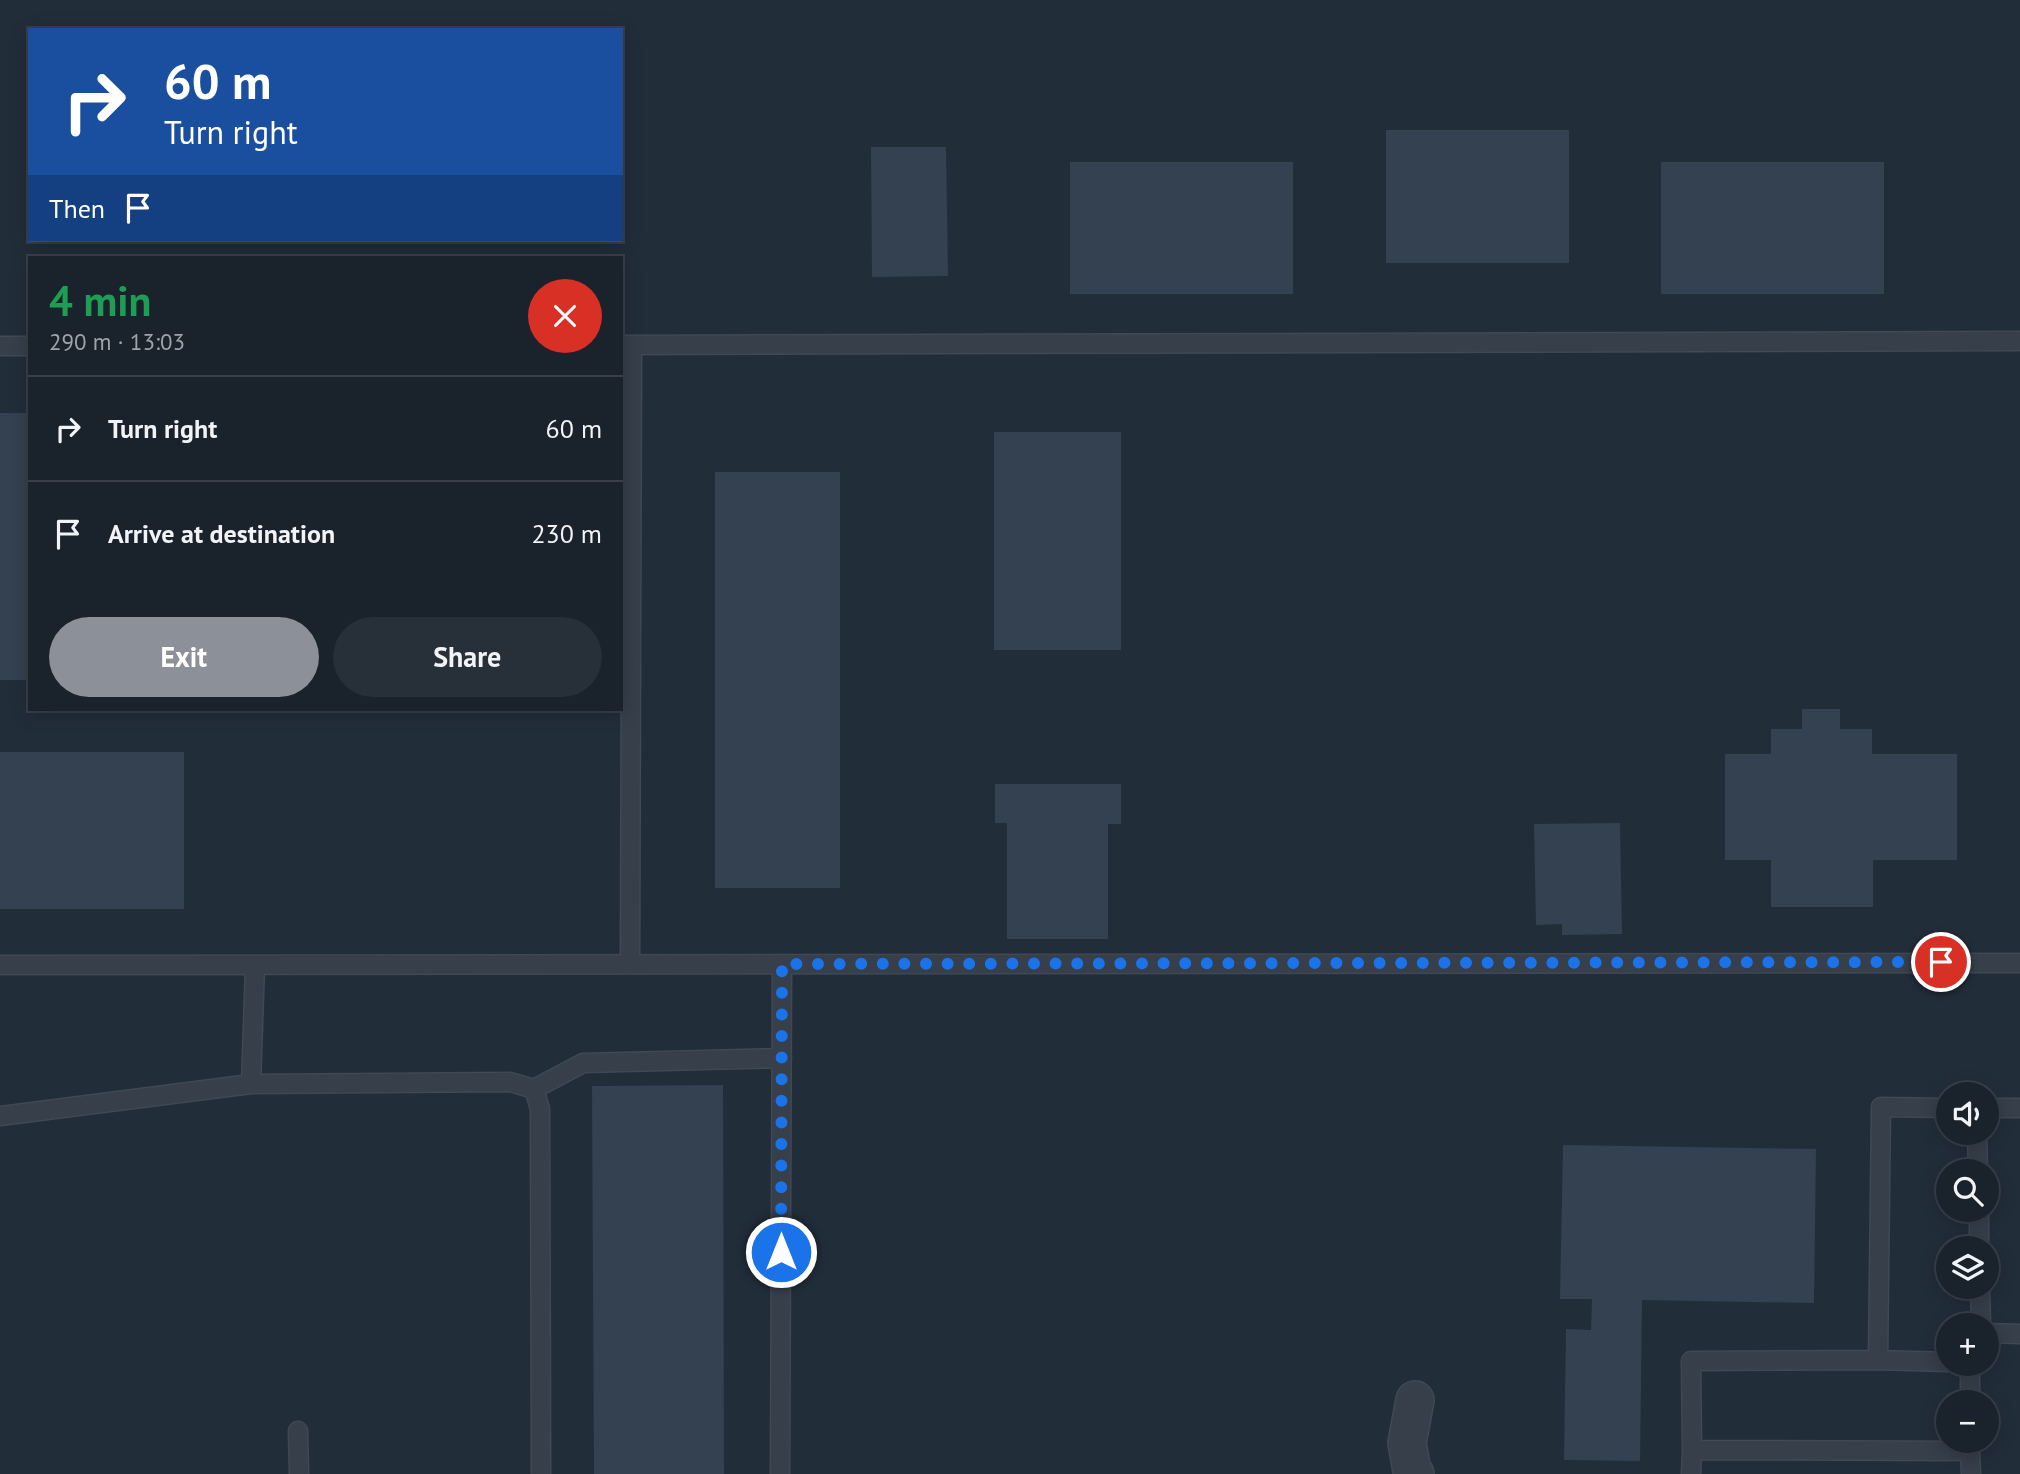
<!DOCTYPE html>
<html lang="en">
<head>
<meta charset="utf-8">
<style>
	body { margin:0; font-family:"PT Sans",sans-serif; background:#272f38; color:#f1f3f6; height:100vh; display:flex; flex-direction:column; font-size:26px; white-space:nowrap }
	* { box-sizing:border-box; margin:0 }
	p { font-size:23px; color:#9fa4a9 }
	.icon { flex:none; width:38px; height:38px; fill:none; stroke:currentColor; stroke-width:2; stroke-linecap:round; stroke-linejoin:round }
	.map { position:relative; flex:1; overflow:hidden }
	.panel { position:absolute; left:28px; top:256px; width:595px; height:455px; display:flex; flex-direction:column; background:#1a222c; border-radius:0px; box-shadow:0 4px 18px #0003,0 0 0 2px #383f48 }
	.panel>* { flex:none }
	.hud { position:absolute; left:28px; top:28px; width:595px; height:214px; border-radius:0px; box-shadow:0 4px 18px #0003,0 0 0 2px #383f48; background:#1a4fa0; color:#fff; overflow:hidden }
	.tools { position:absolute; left:1936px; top:1082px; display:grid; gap:14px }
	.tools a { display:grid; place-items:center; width:63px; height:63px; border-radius:50%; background:#1a222c; box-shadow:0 4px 18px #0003,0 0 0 2px #383f48; font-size:35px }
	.pin { position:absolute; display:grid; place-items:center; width:60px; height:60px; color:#fff; margin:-30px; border:4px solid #fff; border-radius:50%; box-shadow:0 2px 7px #0007 }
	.me { position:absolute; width:77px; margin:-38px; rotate:0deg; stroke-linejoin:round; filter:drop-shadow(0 0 5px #0008) }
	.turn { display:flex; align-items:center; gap:24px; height:147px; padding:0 21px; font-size:32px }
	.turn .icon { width:91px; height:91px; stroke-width:2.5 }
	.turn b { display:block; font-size:49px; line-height:60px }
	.then { display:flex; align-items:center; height:66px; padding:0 21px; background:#0003; gap:14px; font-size:26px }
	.round { display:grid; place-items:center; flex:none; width:74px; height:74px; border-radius:37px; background:#272f38 }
	.head { display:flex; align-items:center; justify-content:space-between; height:119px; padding:0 21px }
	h1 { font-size:42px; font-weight:700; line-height:52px; color:#1e9e55 }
	.cta { display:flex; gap:14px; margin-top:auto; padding:14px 21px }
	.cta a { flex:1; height:80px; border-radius:42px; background:#8c9099; color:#fff; font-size:28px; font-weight:700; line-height:80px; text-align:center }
	.cta a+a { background:#272f38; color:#f1f3f6 }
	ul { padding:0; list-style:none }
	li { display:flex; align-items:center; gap:21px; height:105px; padding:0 21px; border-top:2px solid #383f48 }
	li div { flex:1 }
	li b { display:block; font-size:26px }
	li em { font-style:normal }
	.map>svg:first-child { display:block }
</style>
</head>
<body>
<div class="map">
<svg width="2020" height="1474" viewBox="0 0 2020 1474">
	<rect width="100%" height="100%" fill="#222d3a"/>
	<path fill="#344150" d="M 1386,130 L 1569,130 L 1569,263 L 1386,263 Z
		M 871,147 L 946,147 L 948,276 L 872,277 Z
		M 1070,162 L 1293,162 L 1293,294 L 1070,294 Z
		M 1661,162 L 1884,162 L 1884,294 L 1661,294 Z
		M 0,413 L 30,413 L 30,680 L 0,680 Z
		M 994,432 L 1121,432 L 1121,650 L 994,650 Z
		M 715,472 L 840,472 L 840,888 L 715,888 Z
		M 1802,709 L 1840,709 L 1840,729 L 1872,729 L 1872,754 L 1957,754 L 1957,860 L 1873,860 L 1873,907 L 1771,907 L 1771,860 L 1725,860 L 1725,754 L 1771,754 L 1771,729 L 1802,729 Z
		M 0,752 L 184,752 L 184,909 L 0,909 Z
		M 995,784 L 1121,784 L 1121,824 L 1108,824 L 1108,939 L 1007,939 L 1007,823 L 995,823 Z
		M 1620,823 L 1622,934 L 1562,935 L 1562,924 L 1536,925 L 1534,824 Z
		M 723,1085 L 724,1474 L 594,1474 L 592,1086 Z
		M 1563,1145 L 1816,1149 L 1814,1303 L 1642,1300 L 1640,1461 L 1564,1460 L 1566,1329 L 1591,1330 L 1592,1299 L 1560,1299 Z"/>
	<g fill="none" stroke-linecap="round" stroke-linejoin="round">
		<g stroke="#3f4853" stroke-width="21">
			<path id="service" d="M 621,345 L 2020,341
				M 0,346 L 30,346
				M 630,964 L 632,345
				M 0,965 L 2020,963
				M 251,1084 L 255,965
				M 534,1089 L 583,1063 L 782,1058
				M 1948,1108 L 1881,1107 L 1878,1360 L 1948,1362
				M 1986,1108 L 2020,1108
				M 0,1116 L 251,1084 L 510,1082 L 534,1089 L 540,1109 L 541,1474
				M 1977,1132 L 1978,1171
				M 1979,1209 L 1979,1248
				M 1980,1286 L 1981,1325
				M 1986,1333 L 2020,1334
				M 1970,1363 L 1970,1402
				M 298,1431 L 299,1474
				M 1692,1450 L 1691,1361 L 1878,1360
				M 1970,1451 L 1971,1474
				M 780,1474 L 782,964
				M 1691,1474 L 1692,1450 L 1970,1451 L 1970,1440"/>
		</g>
		<g stroke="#3f4853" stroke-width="40">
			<path id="minor" d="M 1415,1474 L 1412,1471 L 1407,1443 L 1415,1400"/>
		</g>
		<use href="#service" stroke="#363f4a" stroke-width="18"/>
		<use href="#minor" stroke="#363f4a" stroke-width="37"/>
	</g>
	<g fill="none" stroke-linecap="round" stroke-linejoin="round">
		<path stroke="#1a73e8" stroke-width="12" stroke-dasharray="0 21.6" d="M 781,1252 L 782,964 L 1941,962"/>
	</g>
</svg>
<div class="tools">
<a><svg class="icon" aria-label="sound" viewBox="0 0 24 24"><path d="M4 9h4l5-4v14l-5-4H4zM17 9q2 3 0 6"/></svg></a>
<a><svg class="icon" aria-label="search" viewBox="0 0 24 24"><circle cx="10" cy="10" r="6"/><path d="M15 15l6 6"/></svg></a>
<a><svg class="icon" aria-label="layers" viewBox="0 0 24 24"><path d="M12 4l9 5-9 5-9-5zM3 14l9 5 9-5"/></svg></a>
<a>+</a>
<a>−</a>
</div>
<div class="pin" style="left:1941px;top:962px;background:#d93025"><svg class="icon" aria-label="arrive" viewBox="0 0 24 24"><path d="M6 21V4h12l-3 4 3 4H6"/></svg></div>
<svg class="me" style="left:781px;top:1252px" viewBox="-20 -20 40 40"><circle r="17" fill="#1a73e8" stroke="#fff" stroke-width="3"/><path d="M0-11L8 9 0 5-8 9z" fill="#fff"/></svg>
<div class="hud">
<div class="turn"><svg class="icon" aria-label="right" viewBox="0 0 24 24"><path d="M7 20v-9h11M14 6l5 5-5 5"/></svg><div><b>60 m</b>Turn right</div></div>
<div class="then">Then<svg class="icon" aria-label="arrive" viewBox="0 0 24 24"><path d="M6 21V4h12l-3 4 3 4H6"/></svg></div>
</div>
<section class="panel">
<div class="head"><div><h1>4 min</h1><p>290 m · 13:03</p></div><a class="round" style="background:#d93025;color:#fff"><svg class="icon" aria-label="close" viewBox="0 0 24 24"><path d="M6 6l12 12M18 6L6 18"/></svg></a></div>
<ul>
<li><svg class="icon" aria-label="right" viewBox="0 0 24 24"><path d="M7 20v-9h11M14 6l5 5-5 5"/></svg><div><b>Turn right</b></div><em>60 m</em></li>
<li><svg class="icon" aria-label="arrive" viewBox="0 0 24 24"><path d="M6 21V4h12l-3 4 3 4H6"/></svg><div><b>Arrive at destination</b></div><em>230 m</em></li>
</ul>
<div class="cta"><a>Exit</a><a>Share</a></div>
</section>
</div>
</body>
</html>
